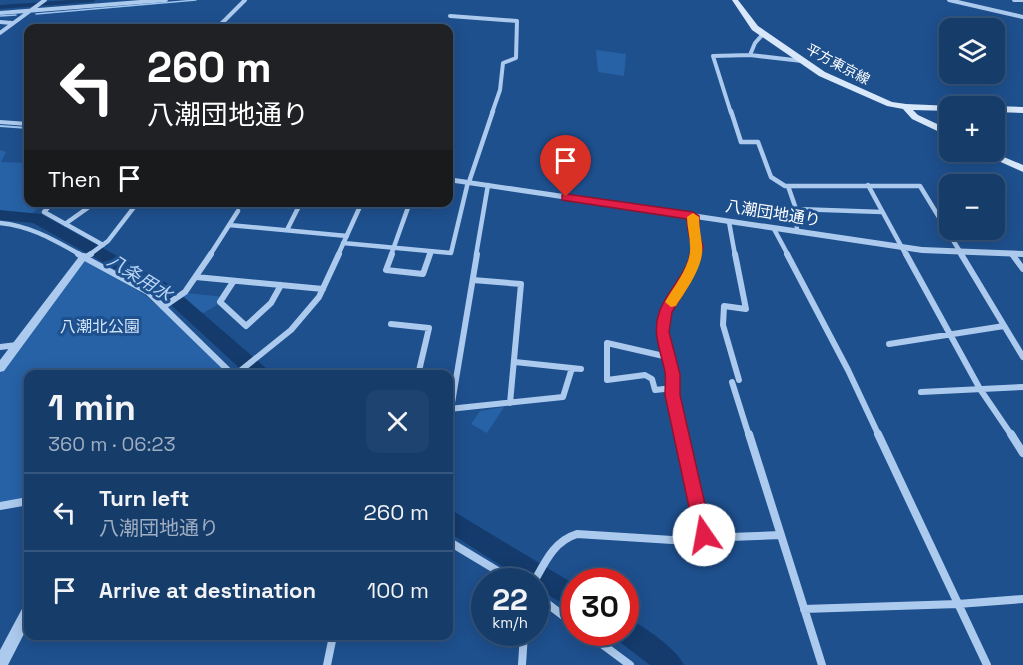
<!DOCTYPE html>
<html lang="en">
<head>
<meta charset="utf-8">
<style>
	body { margin:0; font-family:"Space Grotesk","Noto Sans JP",sans-serif; background:#1f4370; color:#f1f3f6; height:100vh; display:flex; flex-direction:column; font-size:22px; white-space:nowrap }
	* { box-sizing:border-box; margin:0 }
	p { font-size:20px; color:#9eadc1 }
	.icon { flex:none; width:33px; height:33px; fill:none; stroke:currentColor; stroke-width:2; stroke-linecap:round; stroke-linejoin:round }
	.map { position:relative; flex:1; overflow:hidden }
	.panel { position:absolute; left:24px; top:370px; width:429px; height:270px; display:flex; flex-direction:column; background:#163c6a; border-radius:12px; box-shadow:0 3px 15px #0003,0 0 0 2px #35567e }
	.panel>* { flex:none }
	.hud { position:absolute; left:24px; top:24px; width:429px; height:183px; border-radius:12px; box-shadow:0 3px 15px #0003,0 0 0 2px #35567e; background:#202124; color:#fff; overflow:hidden }
	.controls { position:absolute; left:939px; top:18px; display:grid; gap:12px }
	.controls a { display:grid; place-items:center; width:66px; height:66px; border-radius:12px; background:#163c6a; box-shadow:0 3px 15px #0003,0 0 0 2px #35567e; font-size:30px }
	.speed { position:absolute; left:471px; top:568px; display:flex; gap:12px; font-size:30px; font-weight:700; text-align:center }
	.speed>* { display:grid; place-content:center; width:78px; height:78px; border-radius:50%; background:#163c6a; box-shadow:0 3px 15px #0003,0 0 0 2px #35567e; line-height:1 }
	.speed small { font-size:15px; font-weight:400 }
	.speed .limit { border:9px solid #d22; background:#fff; color:#111 }
	.pin { position:absolute; display:grid; place-items:center; width:51px; height:51px; color:#fff; margin:-62px -26px; border-radius:50% 50% 50% 0; rotate:-45deg; box-shadow:0 0 6px #0007 }
	.pin .icon { rotate:45deg }
	.me { position:absolute; width:66px; margin:-33px; rotate:348deg; stroke-linejoin:round; filter:drop-shadow(0 0 4px #0008) }
	.turn { display:flex; align-items:center; gap:21px; height:126px; padding:0 24px; font-size:27px }
	.turn .icon { width:78px; height:78px; stroke-width:2.5 }
	.turn b { display:block; font-size:42px; line-height:51px }
	.then { display:flex; align-items:center; height:57px; padding:0 24px; background:#0003; gap:12px; font-size:22px }
	.round { display:grid; place-items:center; flex:none; width:63px; height:63px; border-radius:12px; background:#1f4370 }
	.headline { display:flex; align-items:center; justify-content:space-between; height:102px; padding:0 24px }
	h1 { font-size:36px; font-weight:700; line-height:45px }
	ul { padding:0; list-style:none }
	li { display:flex; align-items:center; gap:18px; height:78px; padding:0 24px; border-top:2px solid #35567e }
	li div { flex:1 }
	li b { display:block; font-size:22px }
	li em { font-style:normal }
	.map>svg:first-child { display:block }
</style>
</head>
<body>
<div class="map">
<svg width="1023" height="665" viewBox="0 0 1023 665">
	<rect width="100%" height="100%" fill="#1e508e"/>
	<path fill="#2762a6" d="M 596,50 L 626,54 L 624,76 L 598,72 Z
		M 0,150 L 6,152 L 1,162 L 28,163 L 28,202 L 43,203 L 32,214 L 0,214 Z
		M 85,260 L 145,295 L 235,375 L 28,375 L 28,498 L 0,503 L 0,373 Z
		M 185,293 L 225,297 L 222,302 L 198,316 L 177,299 Z
		M 504,407 L 487,433 L 471,424 L 480,411 Z"/>
	<g fill="none" stroke-linecap="round" stroke-linejoin="round">
		<path stroke="#9fc5ee" stroke-width="1.5" d="M 36,14 L 196,0
			M 0,16 L 16,15"/>
		<path stroke="#9fc5ee" stroke-width="2" d="M 0,126 L 28,128"/>
		<path fill="#143b6c" fill-rule="evenodd" d="M 70,0 L 96,0 L 93,2 L 0,9 L 0,5 Z"/>
		<path fill="#143b6c" fill-rule="evenodd" d="M 0,210 L 41,214 L 170,285 L 267,369 L 270,375 L 247,375 L 158,293 L 33,223 L 0,220 Z
			M 448,508 L 574,584 L 574,610 L 536,588 L 536,582 L 527,582 L 448,532 Z
			M 626,618 C 643,625 677,649 684,665 L 650,665 L 617,640 L 614,633 L 626,633 Z"/>
		<path stroke="#accaed" stroke-width="4" d="M 949,0 L 1023,17
			M 1014,0 L 1023,0
			M 0,13 L 166,0
			M 450,16 L 517,21 L 516,58 L 503,63 L 500,90 L 492,113
			M 0,22 L 12,23
			M 217,28 L 245,0
			M 0,33 L 45,0
			M 750,55 L 755,43 L 763,34
			M 943,55 L 946,57
			M 731,113 L 713,56 L 750,55 L 802,61"/>
		<path stroke="#accaed" stroke-width="4.5" d="M 731,111 L 741,142 L 758,142 L 771,177 L 785,186 L 920,186 L 962,255
			M 469,182 L 493,111
			M 868,185 L 906,255
			M 788,186 L 796,209 L 797,232
			M 53,202 L 44,212 L 103,245
			M 796,209 L 882,212
			M 693,216 L 694,255
			M 729,222 L 735,255
			M 0,223 C 31,226 54,240 81,255
			M 65,224 L 96,202
			M 229,225 L 347,236
			M 774,229 L 788,255
			M 287,230 L 301,202
			M 343,243 L 451,253 L 468,182
			M 89,255 L 108,241 L 138,202
			M 210,255 L 238,211
			M 338,255 L 362,202
			M 391,255 L 410,202
			M 429,255 L 430,252
			M 476,255 L 488,185"/>
		<path stroke="#accaed" stroke-width="6" d="M 78,254 L 148,292 L 233,375
			M 392,254 L 386,270 L 423,274 L 430,254
			M 735,254 L 746,309 L 724,306 L 723,325 L 739,380
			M 787,254 L 848,370 L 879,436
			M 906,254 L 980,389 L 1012,436
			M 961,254 L 1023,357
			M 1012,254 L 1023,269
			M 86,257 L 91,254
			M 196,277 L 323,289
			M 473,280 L 521,284 L 510,403
			M 233,282 L 220,302 L 246,326 L 271,303 L 281,285
			M 163,307 L 185,292 L 211,254
			M 391,324 L 429,328 L 418,375
			M 889,344 L 1004,326
			M 0,347 L 17,345
			M 668,357 L 607,343 L 607,380 L 645,375 L 652,379 L 655,390 L 673,388
			M 515,362 L 581,369
			M 235,375 L 291,330 L 319,297 L 339,254
			M 732,382 L 749,436
			M 921,392 L 1023,387
			M 449,409 L 563,397 L 572,368
			M 451,409 L 477,254
			M 682,436 C 676,409 659,336 666,312 C 673,291 690,277 694,254"/>
		<path stroke="#accaed" stroke-width="8" d="M 681,434 L 703,538
			M 749,434 L 822,665
			M 878,434 L 987,665
			M 1011,434 L 1023,453
			M 0,506 L 28,501
			M 448,541 L 516,582
			M 534,582 C 545,562 554,541 577,534 L 688,541 L 703,538 L 781,535
			M 536,595 L 574,624
			M 804,609 L 958,604 L 1023,599
			M 587,633 L 630,665
			M 327,665 L 333,636
			M 522,665 L 524,633"/>
		<path fill="#accaed" fill-rule="evenodd" d="M 0,120 L 28,122 L 28,126 L 0,124 Z
			M 448,177 L 922,247 L 1023,251 L 1023,257 L 922,253 L 448,182 Z
			M 84,253 L 87,254 L 89,256 L 87,258 L 4,371 L 0,372 L 0,360 L 81,254 Z
			M 28,605 L 28,626 L 8,665 L 0,665 L 0,650 L 23,607 Z"/>
		<path fill="#d8e7f9" fill-rule="evenodd" d="M 732,0 L 738,0 L 758,26 L 825,72 L 892,102 L 906,104 L 953,106 L 950,106 L 950,111 L 913,110 L 918,115 L 950,130 L 950,137 L 912,119 L 903,109 L 887,106 L 819,76 L 752,30 Z
			M 994,106 L 1023,107 L 1023,113 L 994,112 Z
			M 982,152 L 992,152 L 1023,165 L 1023,172 L 983,154 Z"/>
	</g>
	<path fill="#e11d48" stroke="#92132f" stroke-width="1.5" d="M 566,194 L 693,212 L 699,216 L 699,232 L 703,247 L 700,260 L 692,279 L 672,312 L 669,332 L 680,374 L 680,395 L 712,535 L 710,541 L 704,543 L 697,541 L 695,535 L 665,395 C 665,387 666,379 665,372 C 661,352 652,333 659,313 C 666,290 691,272 691,246 C 690,237 687,229 687,219 L 562,200 L 562,195 Z"/>
	<path fill="#f59e0b" d="M 693,213 L 699,217 C 699,227 701,235 702,245 C 705,265 686,290 676,306 L 671,307 L 665,302 C 674,286 692,265 690,246 C 690,236 687,227 687,217 Z"/>
	<g text-anchor="middle" dominant-baseline="central" stroke-width="6" stroke-linejoin="round" paint-order="stroke">
		<g font-size="14" fill="#fff" stroke="#1e508e">
			<text transform="translate(838 64) rotate(28)">平方東京線</text>
		</g>
		<g font-size="16" fill="#fff" stroke="#1e508e">
			<text transform="translate(773 213) rotate(9)">八潮団地通り</text>
		</g>
		<g font-size="16" fill="#d2e4f9" stroke="#1e508e">
			<text x="100" y="326">八潮北公園</text>
		</g>
		<g font-size="18" font-style="italic" fill="#b8d4f4" stroke="#1e508e">
			<text transform="translate(140 277) rotate(32)">八条用水</text>
		</g>
	</g>
</svg>
<div class="controls">
<a><svg class="icon" aria-label="layers" viewBox="0 0 24 24"><path d="M12 4l9 5-9 5-9-5zM3 14l9 5 9-5"/></svg></a>
<a>+</a>
<a>−</a>
</div>
<div class="speed"><div>22<small>km/h</small></div><div class="limit">30</div></div>
<div class="pin" style="left:566px;top:197px;background:#d93025"><svg class="icon" aria-label="arrive" viewBox="0 0 24 24"><path d="M6 21V4h12l-3 4 3 4H6"/></svg></div>
<svg class="me" style="left:704px;top:535px" viewBox="-20 -20 40 40"><circle r="19" fill="#fff"/><path d="M0-13L10 11 0 6-10 11z" fill="#e11d48"/></svg>
<div class="hud">
<div class="turn"><svg class="icon" aria-label="left" viewBox="0 0 24 24"><path d="M17 20v-9H6M10 6l-5 5 5 5"/></svg><div><b>260 m</b>八潮団地通り</div></div>
<div class="then">Then<svg class="icon" aria-label="arrive" viewBox="0 0 24 24"><path d="M6 21V4h12l-3 4 3 4H6"/></svg></div>
</div>
<section class="panel">
<div class="headline"><div><h1>1 min</h1><p>360 m · 06:23</p></div><a class="round"><svg class="icon" aria-label="close" viewBox="0 0 24 24"><path d="M6 6l12 12M18 6L6 18"/></svg></a></div>
<ul>
<li><svg class="icon" aria-label="left" viewBox="0 0 24 24"><path d="M17 20v-9H6M10 6l-5 5 5 5"/></svg><div><b>Turn left</b><p>八潮団地通り</p></div><em>260 m</em></li>
<li><svg class="icon" aria-label="arrive" viewBox="0 0 24 24"><path d="M6 21V4h12l-3 4 3 4H6"/></svg><div><b>Arrive at destination</b></div><em>100 m</em></li>
</ul>
</section>
</div>
</body>
</html>
